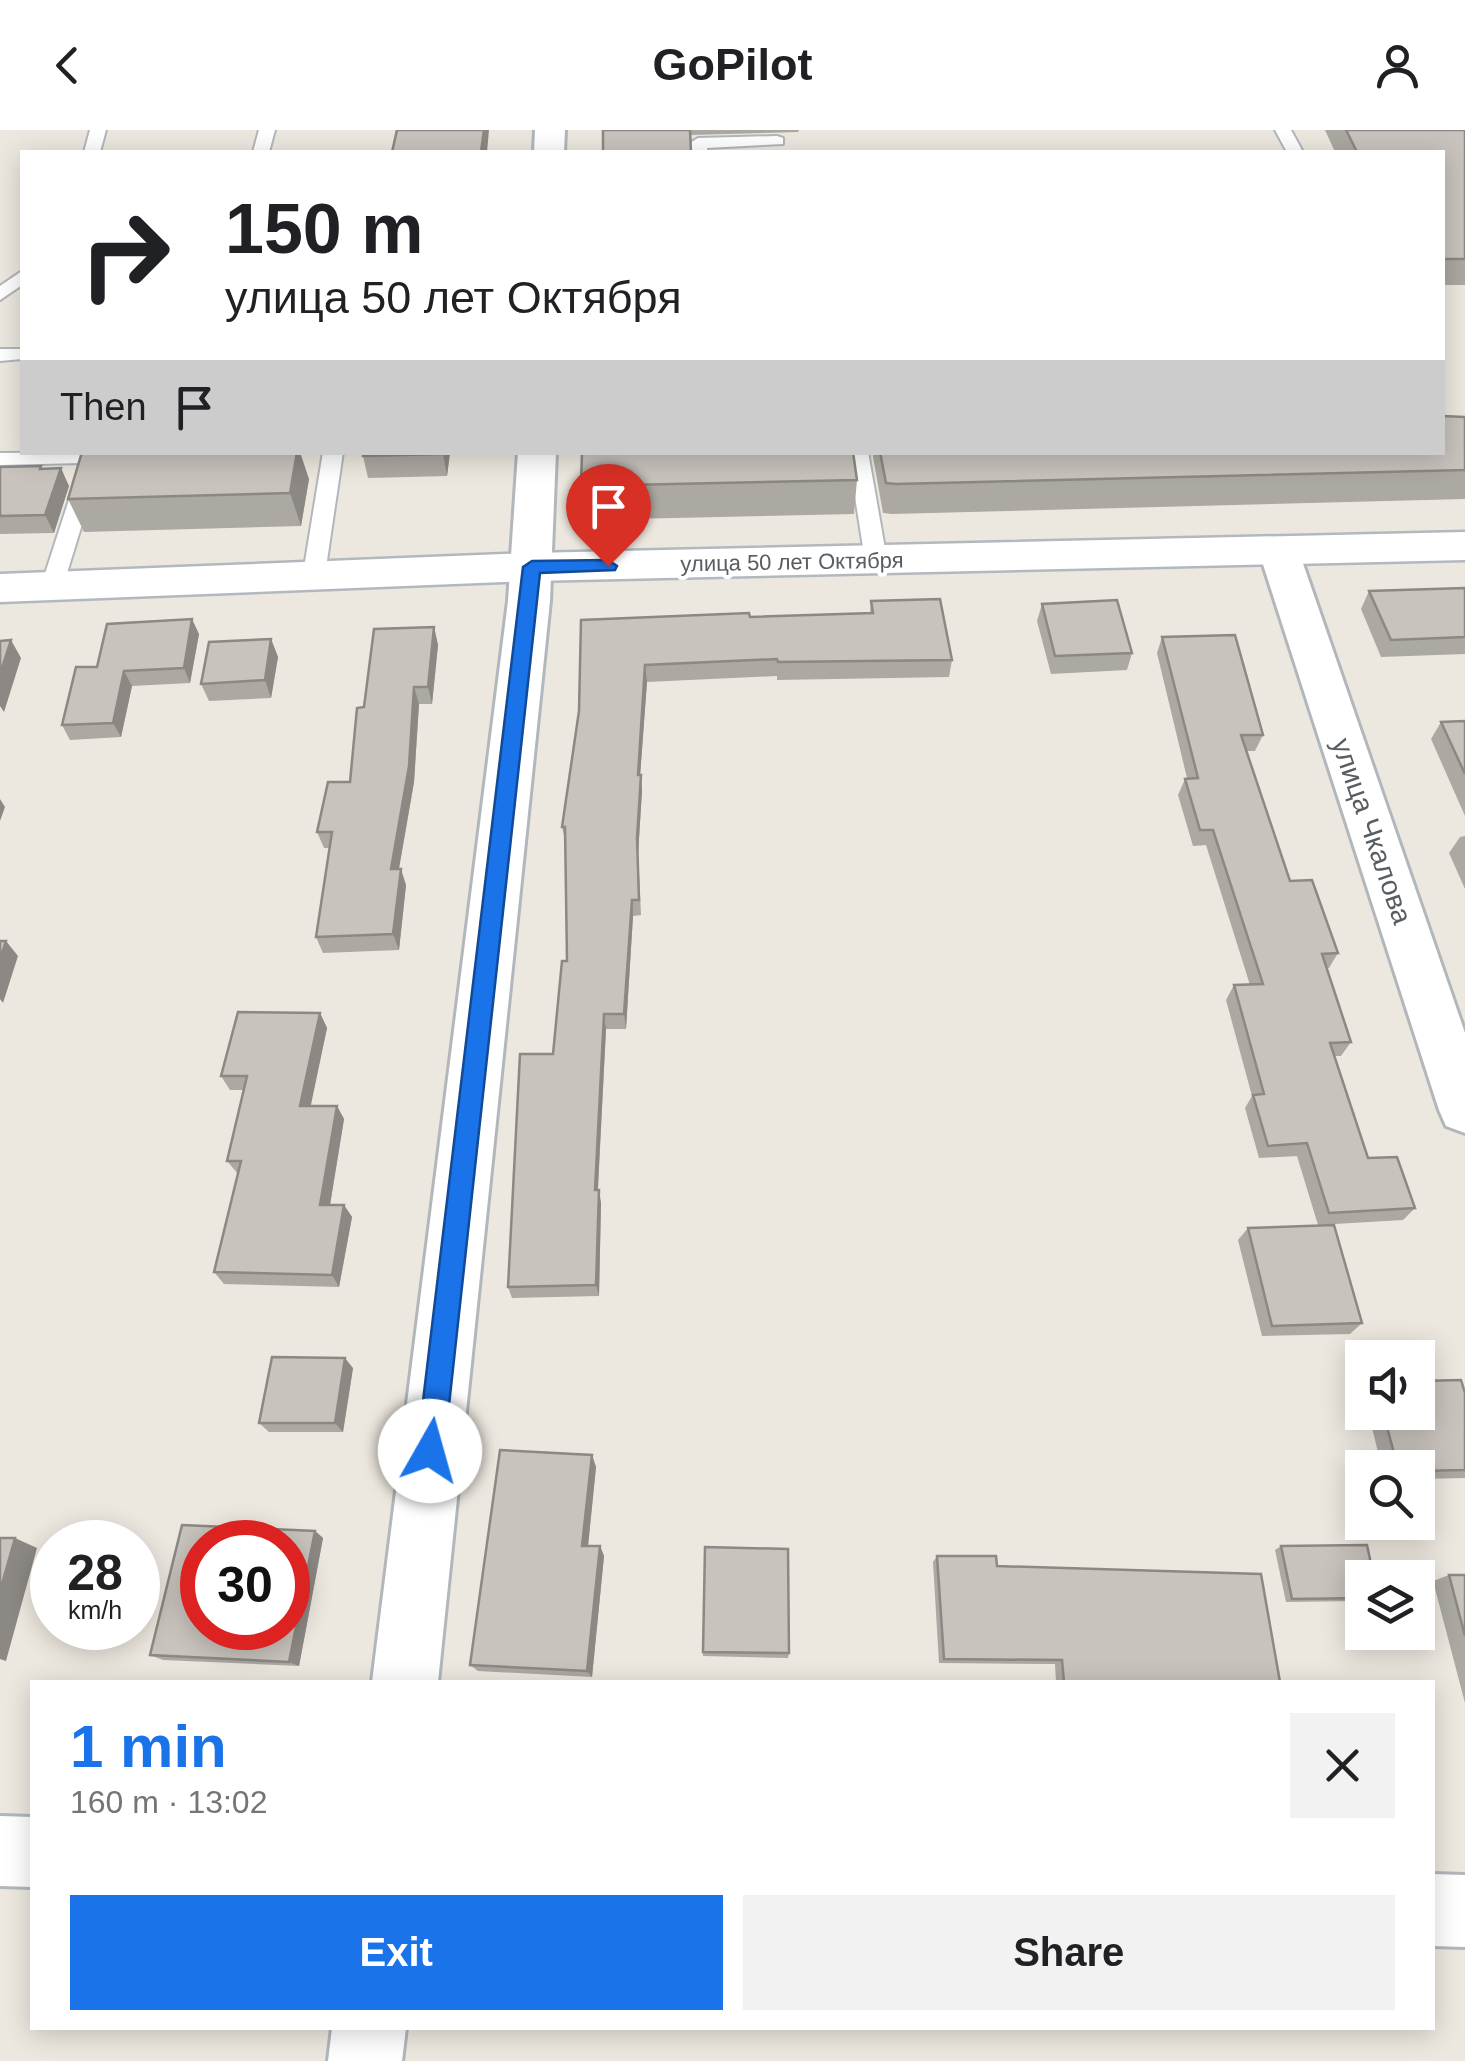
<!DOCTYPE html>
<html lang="en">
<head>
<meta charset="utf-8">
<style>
	body { margin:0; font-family:Helvetica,sans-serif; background:#f2f2f2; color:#202124; height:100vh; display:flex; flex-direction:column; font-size:38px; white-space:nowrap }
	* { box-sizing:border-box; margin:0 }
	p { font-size:32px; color:#757577 }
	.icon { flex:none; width:55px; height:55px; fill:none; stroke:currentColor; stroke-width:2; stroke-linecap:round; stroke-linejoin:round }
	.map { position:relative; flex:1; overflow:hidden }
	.drawer { position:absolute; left:30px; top:1550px; width:1405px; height:350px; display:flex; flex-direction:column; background:#fff; border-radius:0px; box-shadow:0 5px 25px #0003 }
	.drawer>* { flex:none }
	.banner { position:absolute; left:20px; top:20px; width:1425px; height:305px; border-radius:0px; box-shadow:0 5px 25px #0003; background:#fff; color:#202124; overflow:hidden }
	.buttons { position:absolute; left:1345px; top:1210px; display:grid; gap:20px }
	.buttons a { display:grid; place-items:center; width:90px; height:90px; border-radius:0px; background:#fff; box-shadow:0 5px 25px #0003; font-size:50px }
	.speed { position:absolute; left:30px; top:1390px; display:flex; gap:20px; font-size:50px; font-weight:700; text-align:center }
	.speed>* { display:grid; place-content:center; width:130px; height:130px; border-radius:50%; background:#fff; box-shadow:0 5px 25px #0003; line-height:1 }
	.speed small { font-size:25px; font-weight:400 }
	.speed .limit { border:15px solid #d22; background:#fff; color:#111 }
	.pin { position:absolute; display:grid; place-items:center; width:85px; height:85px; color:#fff; margin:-102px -42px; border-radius:50% 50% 50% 0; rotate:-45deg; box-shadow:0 0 10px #0007 }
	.pin .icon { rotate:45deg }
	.me { position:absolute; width:110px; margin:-55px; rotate:7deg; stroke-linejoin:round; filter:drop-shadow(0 0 8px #0008) }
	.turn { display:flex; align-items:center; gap:35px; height:210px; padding:0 40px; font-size:45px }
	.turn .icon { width:130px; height:130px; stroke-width:2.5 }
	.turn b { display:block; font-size:70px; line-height:85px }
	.then { display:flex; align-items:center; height:95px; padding:0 40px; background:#0003; gap:20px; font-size:38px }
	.round { display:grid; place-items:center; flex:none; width:105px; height:105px; border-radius:0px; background:#f2f2f2 }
	.summary { display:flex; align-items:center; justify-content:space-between; height:170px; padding:0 40px }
	h1 { font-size:60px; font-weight:700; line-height:75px; color:#1a73e8 }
	.action { display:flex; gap:20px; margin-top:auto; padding:20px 40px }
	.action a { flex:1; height:115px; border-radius:0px; background:#1a73e8; color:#fff; font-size:40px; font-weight:700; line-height:115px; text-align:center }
	.action a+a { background:#f2f2f2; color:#202124 }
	header { display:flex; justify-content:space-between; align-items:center; height:130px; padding:0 40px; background:#fff; font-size:45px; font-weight:700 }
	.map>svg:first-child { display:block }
</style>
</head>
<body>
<header><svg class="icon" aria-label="back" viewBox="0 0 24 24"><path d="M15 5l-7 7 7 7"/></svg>GoPilot<svg class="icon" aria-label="person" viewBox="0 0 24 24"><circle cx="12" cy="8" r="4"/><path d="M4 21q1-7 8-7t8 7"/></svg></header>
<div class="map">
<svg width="1465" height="1931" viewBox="0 0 1465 1931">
	<rect width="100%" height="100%" fill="#ede8df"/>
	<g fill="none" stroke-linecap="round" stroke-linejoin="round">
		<g stroke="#b2b7bb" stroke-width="4">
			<path id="service" d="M 90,0 L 106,0 L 100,22 L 84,22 Z
				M 259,0 L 275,0 L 269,22 L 253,22 Z
				M 1275,0 L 1291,0 L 1303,22 L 1287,22 Z
				M 777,6 L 783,8 L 783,14 L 707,18 L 707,22 L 691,22 L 690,13 L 698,8 Z
				M 22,141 L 22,155 L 0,170 L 0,156 Z
				M 0,219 L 22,219 L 22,229 L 0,231 Z
				M 101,322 L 103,326 L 63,456 L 52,463 L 44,461 L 41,456 L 81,333 L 0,335 L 0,323 Z
				M 323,322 L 343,322 L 325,444 L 314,451 L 303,444 Z
				M 848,322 L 868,322 L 887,430 L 883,435 L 876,437 L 865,430 Z"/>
		</g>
		<g stroke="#b2b7bb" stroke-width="6">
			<path id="minor" d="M 535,0 L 565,0 L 564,22 L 534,22 Z
				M 518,322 L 556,322 L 550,471 L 438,1552 L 372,1552 L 508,471 Z
				M 1279,409 L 1293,413 L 1299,422 L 1465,903 L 1465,1003 L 1446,996 L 1439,980 L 1259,422 L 1265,413 Z
				M 0,1686 L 32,1687 L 32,1757 L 0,1756 Z
				M 1432,1744 L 1465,1745 L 1465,1817 L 1432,1816 Z
				M 332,1898 L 406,1898 L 402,1931 L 328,1931 Z"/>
		</g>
		<g stroke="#b3b8be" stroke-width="5">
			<path id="secondary" d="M 1465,402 L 1465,430 L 532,451 L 0,472 L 0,444 L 532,423 Z"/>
		</g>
		<use href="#service" fill="#fff" fill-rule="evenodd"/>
		<use href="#minor" fill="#fff" fill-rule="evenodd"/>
		<use href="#secondary" fill="#fff" fill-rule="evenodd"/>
	</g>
	<path fill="#aca8a2" d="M 603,0 L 799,0 L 798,2 L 690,5 Z
		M 1325,0 L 1465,0 L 1465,155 L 1442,155 L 1442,22 L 1335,22 Z
		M 1465,287 L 1465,369 L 892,384 L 883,383 L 873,327 L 873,322 L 1442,322 Z
		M 363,322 L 450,322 L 447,346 L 368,348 L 363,326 Z
		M 0,337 L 42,339 L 69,356 L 54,403 L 0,404 Z
		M 309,349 L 301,396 L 84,402 L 68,369 Z
		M 857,350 L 854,384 L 585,390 L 581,356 Z
		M 1465,458 L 1465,524 L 1381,527 L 1361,479 L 1369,461 Z
		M 871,471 L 952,530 L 949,547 L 777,550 L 777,546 L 647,552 L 640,645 L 642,661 L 638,724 L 641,785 L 633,786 L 626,899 L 606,899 L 598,1060 L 601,1073 L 599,1166 L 512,1168 L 508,1157 L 553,924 L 567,831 L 566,714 L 562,697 L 579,581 L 581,490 L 750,487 L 870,483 Z
		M 1042,474 L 1132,523 L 1127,540 L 1051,544 L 1037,491 Z
		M 434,497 L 438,515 L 432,574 L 419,574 L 414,652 L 399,739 L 406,755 L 399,820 L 323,823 L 316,807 L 329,718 L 324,718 L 317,702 L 350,652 L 364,577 Z
		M 199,504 L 190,553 L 132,556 L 121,607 L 70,610 L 62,595 L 97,537 Z
		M 1162,507 L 1263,605 L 1255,621 L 1246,621 L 1290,751 L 1338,823 L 1329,838 L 1327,838 L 1351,912 L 1341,926 L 1334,926 L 1368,1028 L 1415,1078 L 1403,1090 L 1318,1095 L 1297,1026 L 1259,1028 L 1245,978 L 1252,966 L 1226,870 L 1234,855 L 1250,855 L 1206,715 L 1193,716 L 1178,665 L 1185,649 L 1187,648 L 1157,523 Z
		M 271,509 L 278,527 L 271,568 L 209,571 L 201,554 Z
		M 1465,591 L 1465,686 L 1431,609 L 1441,592 Z
		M 1465,706 L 1465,759 L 1449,723 L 1460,707 Z
		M 320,883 L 327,898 L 310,976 L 337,976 L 344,989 L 330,1075 L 344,1075 L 352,1087 L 339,1157 L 224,1154 L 214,1142 L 238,1044 L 227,1031 L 244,960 L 230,960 L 221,946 Z
		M 1248,1098 L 1362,1193 L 1350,1204 L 1262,1206 L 1238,1110 Z
		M 353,1238 L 343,1302 L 269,1302 L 259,1293 Z
		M 1465,1263 L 1465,1348 L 1418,1349 L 1418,1338 L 1382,1338 L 1368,1282 L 1418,1282 Z
		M 592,1325 L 596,1337 L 588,1416 L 600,1416 L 604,1426 L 592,1547 L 478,1541 L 470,1535 Z
		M 315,1401 L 323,1408 L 299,1536 L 163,1530 L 150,1525 Z
		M 1281,1416 L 1362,1448 L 1362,1471 L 1286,1472 L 1275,1420 Z
		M 937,1426 L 997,1436 L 1280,1552 L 1056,1552 L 1055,1534 L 939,1533 L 933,1432 Z
		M 1449,1445 L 1465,1445 L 1465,1573 L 1433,1451 Z
		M 703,1522 L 789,1523 L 788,1528 L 703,1526 Z"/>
	<path fill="#8c8884" d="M 484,0 L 489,0 L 487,22 L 481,22 Z
		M 297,322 L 300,322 L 309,349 L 301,396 L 290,363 Z
		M 443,322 L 450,322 L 447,346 L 443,324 Z
		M 61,338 L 69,356 L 54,403 L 45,385 Z
		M 192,489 L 199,504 L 190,553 L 184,538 Z
		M 434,497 L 438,515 L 432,574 L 428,557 Z
		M 271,509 L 278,527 L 271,568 L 265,550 Z
		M 11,510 L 21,528 L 4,582 L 0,576 L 0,544 Z
		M 645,535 L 647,552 L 639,661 L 638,645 Z
		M 124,541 L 132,556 L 121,607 L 113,593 Z
		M 414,557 L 419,574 L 414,652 L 396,755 L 391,739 Z
		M 641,645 L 642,661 L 638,724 L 641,785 L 637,708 Z
		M 0,669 L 5,677 L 0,691 Z
		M 401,739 L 406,755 L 399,820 L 393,804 Z
		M 632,770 L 633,786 L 626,899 L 624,884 Z
		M 6,811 L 18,826 L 3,873 L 0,869 L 0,830 Z
		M 320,883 L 327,898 L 308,989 L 300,976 Z
		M 604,884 L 606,899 L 597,1073 L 595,1060 Z
		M 337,976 L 344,989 L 328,1087 L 320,1075 Z
		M 599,1060 L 601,1073 L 599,1166 L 596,1155 Z
		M 344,1075 L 352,1087 L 339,1157 L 332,1145 Z
		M 345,1228 L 353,1238 L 343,1302 L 335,1293 Z
		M 592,1325 L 596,1337 L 587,1426 L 582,1416 Z
		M 315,1401 L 323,1408 L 299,1536 L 289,1532 Z
		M 15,1408 L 37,1418 L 6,1531 L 0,1529 L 0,1461 Z
		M 600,1416 L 604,1426 L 592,1547 L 587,1541 Z"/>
	<path fill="#c8c3bc" stroke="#8c8884" stroke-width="2.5" fill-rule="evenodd" d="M 397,0 L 484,0 L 481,22 L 392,22 Z
		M 603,0 L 690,0 L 691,22 L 603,22 Z
		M 1346,0 L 1465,0 L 1465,129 L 1442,129 L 1442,22 L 1357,22 Z
		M 1442,286 L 1465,287 L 1465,340 L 896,354 L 886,353 L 880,322 L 1442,322 Z
		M 82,322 L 297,322 L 290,363 L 68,369 Z
		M 363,322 L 443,322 L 443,324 L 363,326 Z
		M 582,322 L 853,322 L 857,350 L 581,356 Z
		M 41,336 L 40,339 L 61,338 L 45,385 L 0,386 L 0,337 Z
		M 1465,458 L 1465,507 L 1391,510 L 1369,461 Z
		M 940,469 L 952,530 L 778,532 L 777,529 L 645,535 L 638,645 L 641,645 L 637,708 L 639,770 L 632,770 L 624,884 L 604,884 L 595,1060 L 599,1060 L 596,1155 L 508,1157 L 520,924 L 553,924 L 562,831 L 567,831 L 565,697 L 562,697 L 579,581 L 581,490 L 749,483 L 750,487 L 873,483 L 871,471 Z
		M 1117,470 L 1132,523 L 1055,526 L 1042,474 Z
		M 192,489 L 184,538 L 124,541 L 113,593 L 62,595 L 76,537 L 97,537 L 107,494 Z
		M 434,497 L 428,557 L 414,557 L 409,636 L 391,739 L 401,739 L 393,804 L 316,807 L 332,702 L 317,702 L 328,652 L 350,652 L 357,578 L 364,577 L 374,499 Z
		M 1235,505 L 1263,605 L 1241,605 L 1290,751 L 1312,750 L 1338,823 L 1322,824 L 1351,912 L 1330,913 L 1368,1028 L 1397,1027 L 1415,1078 L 1329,1083 L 1307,1013 L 1268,1016 L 1253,965 L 1264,964 L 1234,855 L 1263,854 L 1213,700 L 1200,700 L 1185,649 L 1198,648 L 1162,507 Z
		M 271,509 L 265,550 L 201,554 L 209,512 Z
		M 11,510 L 0,544 L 0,511 Z
		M 1465,591 L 1465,644 L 1441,592 Z
		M 0,811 L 6,811 L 0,830 Z
		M 238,882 L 320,883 L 300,976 L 337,976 L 320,1075 L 344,1075 L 332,1145 L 214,1142 L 241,1031 L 227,1031 L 247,946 L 221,946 Z
		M 1334,1095 L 1362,1193 L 1272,1196 L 1248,1098 Z
		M 272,1227 L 345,1228 L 335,1293 L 259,1293 Z
		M 1461,1250 L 1465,1263 L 1465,1340 L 1418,1341 L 1418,1338 L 1398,1338 L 1383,1282 L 1418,1282 L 1418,1251 Z
		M 500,1320 L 592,1325 L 582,1416 L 600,1416 L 587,1541 L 470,1535 Z
		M 182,1395 L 315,1401 L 289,1532 L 150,1525 ZM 202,1412 L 288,1412 L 288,1498 L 202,1498 Z
		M 0,1408 L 15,1408 L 0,1461 Z
		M 1367,1415 L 1374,1448 L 1362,1448 L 1362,1468 L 1292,1469 L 1281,1416 Z
		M 705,1417 L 788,1419 L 789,1523 L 703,1522 Z
		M 937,1426 L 996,1426 L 997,1436 L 1261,1444 L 1280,1552 L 1064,1552 L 1062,1530 L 944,1529 Z
		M 1449,1445 L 1465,1445 L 1465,1506 Z"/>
	<path fill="#1a73e8" stroke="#114b97" stroke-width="2.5" d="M 608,430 L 617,436 L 615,440 L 540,443 L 444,1321 L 440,1330 L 430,1334 L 421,1330 L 417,1321 L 523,437 L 532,431 Z"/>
	<g text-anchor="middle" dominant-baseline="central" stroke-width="8" stroke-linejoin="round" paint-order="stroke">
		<g font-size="22" fill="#585d62" stroke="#fff">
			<text transform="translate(792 432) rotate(-1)">улица 50 лет Октября</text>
		</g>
		<g font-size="28" fill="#585d62" stroke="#fff">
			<text transform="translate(1372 701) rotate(71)">улица Чкалова</text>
		</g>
	</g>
</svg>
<div class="buttons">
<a><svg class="icon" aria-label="sound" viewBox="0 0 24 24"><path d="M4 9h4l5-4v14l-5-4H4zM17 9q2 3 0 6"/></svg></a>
<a><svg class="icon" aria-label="search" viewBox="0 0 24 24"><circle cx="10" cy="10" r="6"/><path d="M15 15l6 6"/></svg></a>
<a><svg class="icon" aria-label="layers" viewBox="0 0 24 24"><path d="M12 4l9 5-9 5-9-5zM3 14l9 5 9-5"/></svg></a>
</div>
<div class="speed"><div>28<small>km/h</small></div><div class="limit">30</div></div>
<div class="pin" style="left:608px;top:436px;background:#d93025"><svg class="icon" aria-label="arrive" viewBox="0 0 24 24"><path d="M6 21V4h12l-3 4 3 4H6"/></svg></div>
<svg class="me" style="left:430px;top:1321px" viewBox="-20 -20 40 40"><circle r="19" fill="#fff"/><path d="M0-13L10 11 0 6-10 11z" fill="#1a73e8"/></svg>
<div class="banner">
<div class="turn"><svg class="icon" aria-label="right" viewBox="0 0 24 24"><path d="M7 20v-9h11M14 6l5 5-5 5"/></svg><div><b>150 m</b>улица 50 лет Октября</div></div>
<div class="then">Then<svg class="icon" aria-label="arrive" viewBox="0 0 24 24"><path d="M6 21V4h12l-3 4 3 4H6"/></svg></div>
</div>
<section class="drawer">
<div class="summary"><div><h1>1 min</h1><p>160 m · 13:02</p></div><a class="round"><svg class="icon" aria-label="close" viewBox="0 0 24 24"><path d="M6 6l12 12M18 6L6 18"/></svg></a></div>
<div class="action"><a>Exit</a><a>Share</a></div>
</section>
</div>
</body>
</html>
